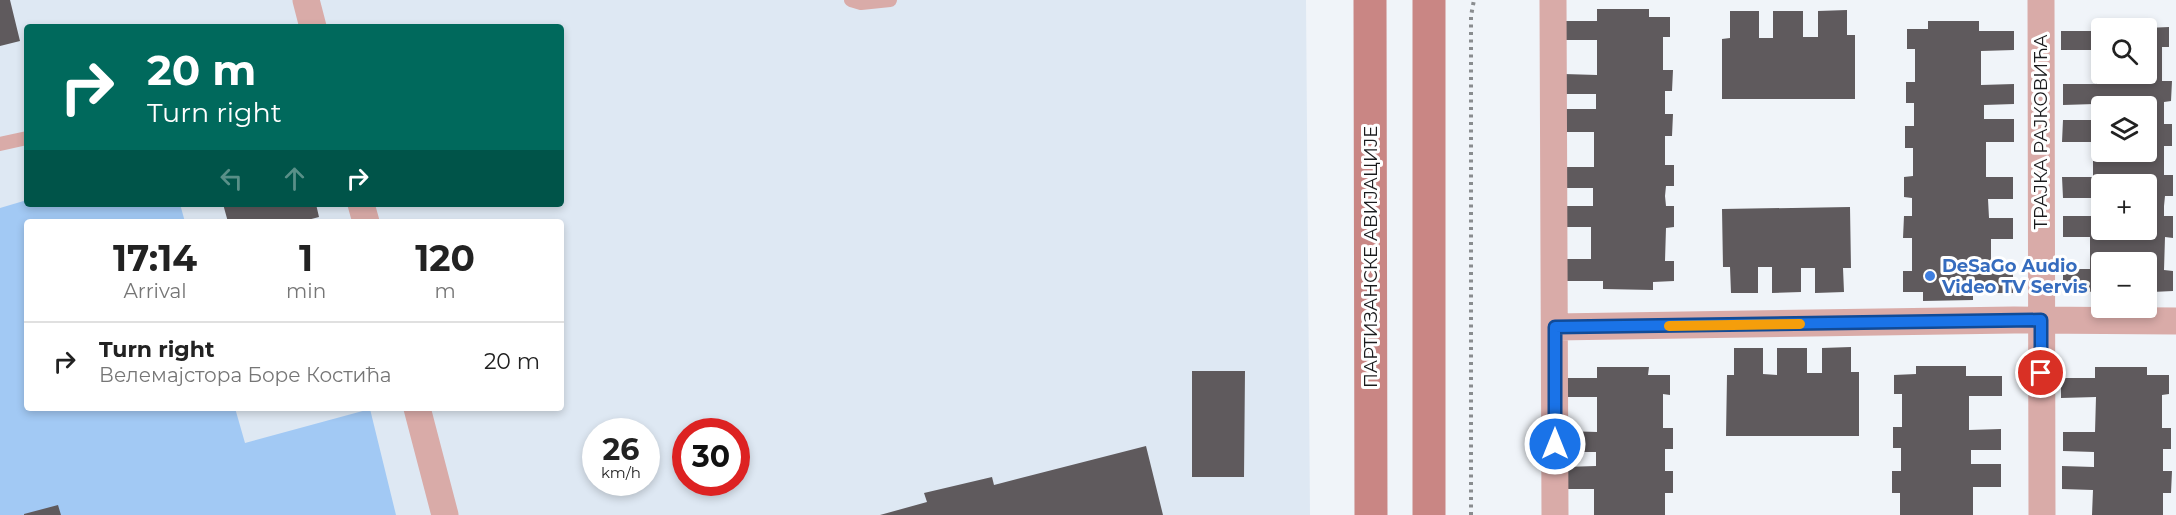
<!DOCTYPE html>
<html lang="en">
<head>
<meta charset="utf-8">
<style>
	body { margin:0; font-family:Montserrat,sans-serif; background:#f6f6f6; color:#222; height:100vh; display:flex; flex-direction:column; font-size:22px; white-space:nowrap }
	* { box-sizing:border-box; margin:0 }
	p { font-size:20px; color:#767676 }
	.icon { flex:none; width:33px; height:33px; fill:none; stroke:currentColor; stroke-width:2; stroke-linecap:round; stroke-linejoin:round }
	.map { position:relative; flex:1; overflow:hidden }
	.drawer { position:absolute; left:24px; top:219px; width:540px; height:192px; display:flex; flex-direction:column; background:#fff; border-radius:6px; box-shadow:0 3px 9px #0003 }
	.drawer>* { flex:none }
	.banner { position:absolute; left:24px; top:24px; width:540px; height:183px; border-radius:6px; box-shadow:0 3px 9px #0003; background:#00695c; color:#fff; overflow:hidden }
	.controls { position:absolute; left:2091px; top:18px; display:grid; gap:12px }
	.controls a { display:grid; place-items:center; width:66px; height:66px; border-radius:6px; background:#fff; box-shadow:0 3px 9px #0003; font-size:30px }
	.speed { position:absolute; left:582px; top:418px; display:flex; gap:12px; font-size:30px; font-weight:700; text-align:center }
	.speed>* { display:grid; place-content:center; width:78px; height:78px; border-radius:50%; background:#fff; box-shadow:0 3px 9px #0003; line-height:1 }
	.speed small { font-size:15px; font-weight:400 }
	.speed .limit { border:9px solid #d22; background:#fff; color:#111 }
	.pin { position:absolute; display:grid; place-items:center; width:51px; height:51px; color:#fff; margin:-26px; border:3px solid #fff; border-radius:50%; box-shadow:0 2px 6px #0007 }
	.me { position:absolute; width:66px; margin:-33px; rotate:0deg; stroke-linejoin:round; filter:drop-shadow(0 0 4px #0008) }
	.turn { display:flex; align-items:center; gap:21px; height:126px; padding:0 24px; font-size:27px }
	.turn .icon { width:78px; height:78px; stroke-width:2.5 }
	.turn b { display:block; font-size:42px; line-height:51px }
	.lanes { display:flex; align-items:center; height:57px; padding:0 24px; background:#0003; justify-content:center; gap:30px; direction:ltr }
	.lanes .off { opacity:.35 }
	.eta { display:flex; justify-content:space-evenly; align-items:center; height:102px; text-align:center }
	.eta b { font-size:36px; font-weight:700; line-height:42px }
	ul { padding:0; list-style:none }
	li { display:flex; align-items:center; gap:18px; height:78px; padding:0 24px; border-top:2px solid #e0e0e0 }
	li div { flex:1 }
	li b { display:block; font-size:22px }
	li em { font-style:normal }
	.map>svg:first-child { display:block }
</style>
</head>
<body>
<div class="map">
<svg width="2176" height="515" viewBox="0 0 2176 515">
	<rect width="100%" height="100%" fill="#f0f4f9"/>
	<path fill="#dee8f3" fill-rule="evenodd" d="M 0,0 L 1306,0 L 1310,515 L 0,515 ZM 27,27 L 561,27 L 561,204 L 27,204 ZM 27,222 L 561,222 L 561,408 L 27,408 ZM 596,432 L 646,432 L 646,483 L 596,483 ZM 686,432 L 736,432 L 736,483 L 686,483 Z"/>
	<path fill="#a2c9f4" d="M 27,200 L 27,204 L 180,204 L 185,222 L 27,222 L 27,408 L 235,408 L 245,443 L 370,409 L 396,515 L 0,515 L 0,208 Z"/>
	<path fill="#5f5a5d" fill-rule="evenodd" d="M 0,0 L 10,0 L 20,41 L 0,46 Z
		M 1597,9 L 1649,9 L 1649,17 L 1670,17 L 1670,37 L 1663,37 L 1663,70 L 1673,70 L 1672,91 L 1665,91 L 1665,114 L 1673,114 L 1672,136 L 1665,136 L 1665,165 L 1674,165 L 1674,186 L 1666,186 L 1665,196 L 1666,206 L 1674,206 L 1674,227 L 1666,228 L 1665,261 L 1674,261 L 1674,281 L 1653,282 L 1653,290 L 1603,289 L 1603,281 L 1564,281 L 1564,259 L 1591,259 L 1591,227 L 1564,227 L 1564,206 L 1593,206 L 1593,188 L 1564,188 L 1563,167 L 1594,167 L 1594,132 L 1563,132 L 1563,109 L 1596,109 L 1596,94 L 1564,94 L 1564,74 L 1597,75 L 1597,40 L 1562,40 L 1562,21 L 1597,21 Z
		M 1847,10 L 1847,35 L 1855,35 L 1855,99 L 1722,99 L 1722,39 L 1730,38 L 1730,11 L 1759,11 L 1759,38 L 1773,38 L 1773,11 L 1803,11 L 1803,37 L 1818,37 L 1818,11 Z
		M 2096,19 L 2147,19 L 2147,28 L 2169,27 L 2169,47 L 2162,47 L 2162,81 L 2172,81 L 2171,101 L 2164,102 L 2164,124 L 2172,124 L 2172,146 L 2164,146 L 2164,175 L 2173,175 L 2173,196 L 2165,196 L 2164,206 L 2164,216 L 2173,216 L 2173,238 L 2165,237 L 2164,270 L 2173,271 L 2173,291 L 2152,292 L 2152,299 L 2146,299 L 2146,262 L 2102,262 L 2102,292 L 2063,291 L 2063,269 L 2090,269 L 2090,237 L 2063,237 L 2063,216 L 2092,216 L 2092,198 L 2063,198 L 2062,177 L 2093,177 L 2093,142 L 2062,142 L 2063,120 L 2095,120 L 2095,104 L 2063,105 L 2063,84 L 2096,84 L 2096,50 L 2061,50 L 2061,31 L 2096,31 ZM 2102,28 L 2146,28 L 2146,74 L 2102,74 ZM 2102,106 L 2146,106 L 2146,152 L 2102,152 ZM 2102,184 L 2146,184 L 2146,230 L 2102,230 Z
		M 1928,21 L 1979,21 L 1979,31 L 2014,31 L 2014,50 L 1981,51 L 1981,85 L 2014,84 L 2014,104 L 1984,105 L 1984,119 L 2014,119 L 2014,142 L 1986,142 L 1986,177 L 2013,177 L 2013,199 L 1988,199 L 1989,218 L 2013,218 L 2013,239 L 1991,239 L 1991,271 L 2013,271 L 2013,293 L 1973,293 L 1973,300 L 1923,301 L 1923,292 L 1903,292 L 1903,271 L 1912,271 L 1912,238 L 1903,238 L 1904,216 L 1912,216 L 1912,198 L 1904,197 L 1904,177 L 1913,176 L 1913,148 L 1905,148 L 1905,126 L 1914,126 L 1914,103 L 1906,103 L 1906,82 L 1915,82 L 1915,49 L 1907,49 L 1907,29 L 1928,29 Z
		M 223,204 L 316,204 L 319,217 L 300,222 L 228,222 Z
		M 1850,207 L 1851,268 L 1843,268 L 1844,292 L 1815,293 L 1815,268 L 1801,268 L 1801,292 L 1772,293 L 1772,267 L 1758,267 L 1758,293 L 1731,293 L 1730,267 L 1723,267 L 1722,209 Z
		M 1851,347 L 1851,372 L 1859,372 L 1859,436 L 1726,436 L 1727,375 L 1734,375 L 1734,348 L 1763,348 L 1763,374 L 1777,375 L 1777,348 L 1807,348 L 1807,373 L 1822,373 L 1822,348 Z
		M 1916,366 L 1966,366 L 1966,376 L 2002,376 L 2002,396 L 1969,396 L 1969,430 L 2001,429 L 2001,450 L 1971,450 L 1971,464 L 2001,464 L 2001,487 L 1973,487 L 1973,515 L 1900,515 L 1900,493 L 1892,493 L 1892,471 L 1901,471 L 1901,448 L 1893,448 L 1893,427 L 1902,427 L 1902,394 L 1894,394 L 1894,375 L 1916,374 Z
		M 1597,367 L 1649,367 L 1648,375 L 1670,375 L 1670,395 L 1663,394 L 1663,428 L 1673,428 L 1673,449 L 1665,449 L 1665,471 L 1673,471 L 1673,493 L 1665,493 L 1665,515 L 1594,515 L 1594,489 L 1563,489 L 1564,467 L 1596,466 L 1596,452 L 1564,452 L 1564,431 L 1597,432 L 1597,397 L 1562,397 L 1563,378 L 1597,378 Z
		M 2095,367 L 2147,367 L 2147,375 L 2169,375 L 2169,394 L 2162,395 L 2162,428 L 2171,428 L 2171,449 L 2163,449 L 2163,471 L 2172,471 L 2171,493 L 2163,493 L 2163,515 L 2092,515 L 2093,490 L 2062,489 L 2062,466 L 2094,467 L 2094,452 L 2063,451 L 2063,432 L 2095,432 L 2096,397 L 2061,398 L 2061,378 L 2095,378 Z
		M 1192,371 L 1245,371 L 1244,477 L 1192,477 Z
		M 1146,446 L 1163,515 L 880,515 L 927,502 L 924,493 L 992,477 L 994,485 Z
		M 58,505 L 61,515 L 24,515 L 24,514 Z"/>
	<g fill="none" stroke-linecap="round" stroke-linejoin="round">
		<path stroke="#898c8f" stroke-width="4" stroke-dasharray="3 4.5" stroke-linecap="butt" d="M 1471,515 L 1471,16 L 1474,0"/>
		<path stroke="#d9aba8" stroke-width="14" d="M 851,0 L 861,3 L 890,0
			M 0,144 L 27,138"/>
		<path stroke="#d9aba8" stroke-width="27" d="M 306,0 L 313,27
			M 1553,0 L 1555,515
			M 2041,0 L 2042,515
			M 361,204 L 366,222
			M 1555,327 L 2014,320 L 2176,321
			M 417,408 L 445,515"/>
		<path stroke="#c98684" stroke-width="33" d="M 1370,0 L 1371,515
			M 1429,0 L 1429,515"/>
	</g>
	<g fill="none" stroke-linecap="round" stroke-linejoin="round">
		<g stroke="#114b97" stroke-width="15">
			<path id="route" d="M 1555,444 L 1555,327 L 2041,320 L 2041,373"/>
		</g>
		<use href="#route" stroke="#1a73e8" stroke-width="10"/>
		<path stroke="#f59e0b" stroke-width="10" d="M 1669,326 L 1800,324"/>
	</g>
	<circle fill="#3f7fe0" stroke="#fff" stroke-width="2" cx="1930" cy="276" r="6"/>
	<g text-anchor="middle" dominant-baseline="central" stroke-width="6" stroke-linejoin="round" paint-order="stroke">
		<g font-size="18" fill="#1a1b1d" stroke="#fff">
			<text transform="translate(2041 132) rotate(-90)">ТРАЈКА РАЈКОВИЋА</text>
			<text transform="translate(1371 257) rotate(-90)">ПАРТИЗАНСКЕ АВИЈАЦИЈЕ</text>
		</g>
		<g font-size="18" font-weight="bold" fill="#366cbe" stroke="#fff" text-anchor="start">
			<text x="1942" y="266">DeSaGo Audio<tspan x="1942" dy="21">Video TV Servis</tspan></text>
		</g>
	</g>
</svg>
<div class="controls">
<a><svg class="icon" aria-label="search" viewBox="0 0 24 24"><circle cx="10" cy="10" r="6"/><path d="M15 15l6 6"/></svg></a>
<a><svg class="icon" aria-label="layers" viewBox="0 0 24 24"><path d="M12 4l9 5-9 5-9-5zM3 14l9 5 9-5"/></svg></a>
<a>+</a>
<a>−</a>
</div>
<div class="speed"><div>26<small>km/h</small></div><div class="limit">30</div></div>
<div class="pin" style="left:2041px;top:373px;background:#d93025"><svg class="icon" aria-label="arrive" viewBox="0 0 24 24"><path d="M6 21V4h12l-3 4 3 4H6"/></svg></div>
<svg class="me" style="left:1555px;top:444px" viewBox="-20 -20 40 40"><circle r="17" fill="#1a73e8" stroke="#fff" stroke-width="3"/><path d="M0-11L8 9 0 5-8 9z" fill="#fff"/></svg>
<div class="banner">
<div class="turn"><svg class="icon" aria-label="right" viewBox="0 0 24 24"><path d="M7 20v-9h11M14 6l5 5-5 5"/></svg><div><b>20 m</b>Turn right</div></div>
<div class="lanes"><svg class="icon off" aria-label="left" viewBox="0 0 24 24"><path d="M17 20v-9H6M10 6l-5 5 5 5"/></svg><svg class="icon off" aria-label="ahead" viewBox="0 0 24 24"><path d="M12 20V5M6 11l6-6 6 6"/></svg><svg class="icon" aria-label="right" viewBox="0 0 24 24"><path d="M7 20v-9h11M14 6l5 5-5 5"/></svg></div>
</div>
<section class="drawer">
<div class="eta">
<div><b>17:14</b><p>Arrival</p></div>
<div><b>1</b><p>min</p></div>
<div><b>120</b><p>m</p></div>
</div>
<ul>
<li><svg class="icon" aria-label="right" viewBox="0 0 24 24"><path d="M7 20v-9h11M14 6l5 5-5 5"/></svg><div><b>Turn right</b><p>Велемајстора Боре Костића</p></div><em>20 m</em></li>
</ul>
</section>
</div>
</body>
</html>
